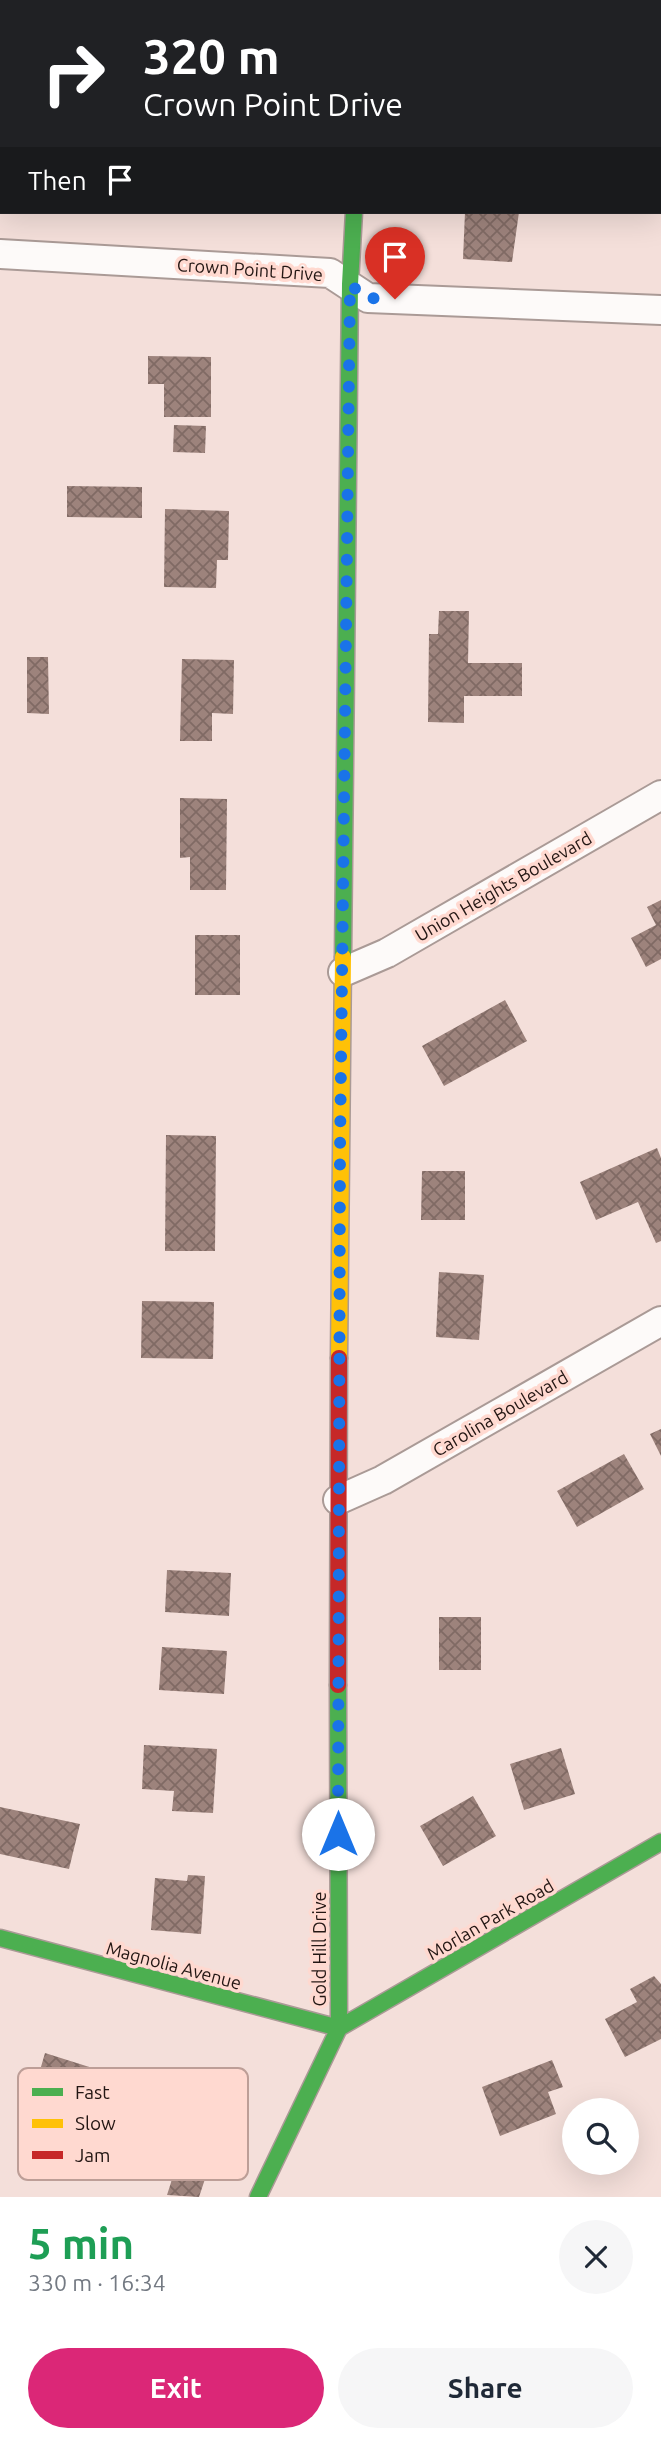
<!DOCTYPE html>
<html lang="en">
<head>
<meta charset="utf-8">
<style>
	body { margin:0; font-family:Ubuntu,sans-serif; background:#f6f6f7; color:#1f2937; height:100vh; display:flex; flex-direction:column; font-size:26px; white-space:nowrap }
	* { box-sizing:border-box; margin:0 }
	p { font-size:23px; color:#747a83 }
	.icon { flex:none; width:38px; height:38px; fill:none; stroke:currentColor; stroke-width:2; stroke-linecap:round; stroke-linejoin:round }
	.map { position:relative; height:2197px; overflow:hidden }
	.side { display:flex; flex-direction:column; background:#fff; flex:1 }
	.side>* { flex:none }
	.hud { position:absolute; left:0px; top:0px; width:662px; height:214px; box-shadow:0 7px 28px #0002; background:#202124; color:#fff; overflow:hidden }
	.fabs { position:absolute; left:562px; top:2098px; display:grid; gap:14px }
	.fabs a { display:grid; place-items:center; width:77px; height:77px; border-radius:50%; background:#fff; box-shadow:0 7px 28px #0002; font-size:35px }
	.pin { position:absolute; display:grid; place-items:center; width:60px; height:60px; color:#fff; margin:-72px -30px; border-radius:50% 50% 50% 0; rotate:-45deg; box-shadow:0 0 7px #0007 }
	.pin .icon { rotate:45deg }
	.me { position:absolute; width:77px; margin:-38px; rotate:0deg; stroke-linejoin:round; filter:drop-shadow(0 0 5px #0008) }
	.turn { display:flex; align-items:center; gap:24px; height:147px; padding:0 28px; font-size:32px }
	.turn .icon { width:91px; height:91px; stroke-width:2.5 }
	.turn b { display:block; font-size:49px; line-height:60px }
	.then { display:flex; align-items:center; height:66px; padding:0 28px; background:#0003; gap:14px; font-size:26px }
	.round { display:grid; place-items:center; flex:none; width:74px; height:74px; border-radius:37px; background:#f6f6f7 }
	.overview { display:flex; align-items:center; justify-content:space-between; height:119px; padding:0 28px }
	h1 { font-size:42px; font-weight:700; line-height:52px; color:#1e9e55 }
	.action { display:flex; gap:14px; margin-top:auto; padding:14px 28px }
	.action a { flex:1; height:80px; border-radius:42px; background:#db2777; color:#fff; font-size:28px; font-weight:700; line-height:80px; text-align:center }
	.action a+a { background:#f6f6f7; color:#1f2937 }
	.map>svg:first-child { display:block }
</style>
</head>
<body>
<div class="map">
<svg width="661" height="2197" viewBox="0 0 661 2197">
	<defs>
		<pattern id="building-cross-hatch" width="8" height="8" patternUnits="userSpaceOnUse" patternTransform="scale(1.75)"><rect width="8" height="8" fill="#9d837c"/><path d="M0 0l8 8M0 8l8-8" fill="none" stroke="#806a64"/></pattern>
	</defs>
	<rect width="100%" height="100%" fill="#f4dfda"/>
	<path fill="url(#building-cross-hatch)" d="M 465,212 L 519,212 L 512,262 L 463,259 Z
		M 148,356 L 211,357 L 211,417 L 164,417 L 164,384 L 148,384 Z
		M 174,425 L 206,426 L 205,453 L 173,452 Z
		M 67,486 L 142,487 L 142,518 L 67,517 Z
		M 165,509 L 229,511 L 228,560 L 217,560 L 216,588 L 164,587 Z
		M 439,611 L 469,611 L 468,663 L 522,663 L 522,696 L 464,696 L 464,723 L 428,722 L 429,634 L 438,634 Z
		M 27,657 L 48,657 L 49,714 L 27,713 Z
		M 182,659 L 234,660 L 233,714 L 212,713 L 212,741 L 180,741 Z
		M 180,798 L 227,799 L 226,890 L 190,890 L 190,857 L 180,858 Z
		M 661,900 L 661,959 L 646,967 L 631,938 L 656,925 L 647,907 Z
		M 195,935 L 240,935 L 240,995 L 195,995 Z
		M 505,1000 L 527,1041 L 444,1086 L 422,1046 Z
		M 166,1135 L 216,1136 L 215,1251 L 165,1251 Z
		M 657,1148 L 661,1158 L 661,1241 L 656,1243 L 638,1202 L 596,1220 L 580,1182 Z
		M 422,1171 L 465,1171 L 465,1220 L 421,1220 Z
		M 439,1272 L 484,1275 L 479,1340 L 436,1337 Z
		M 142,1301 L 214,1302 L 213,1359 L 141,1358 Z
		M 661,1429 L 661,1456 L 650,1434 Z
		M 624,1454 L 644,1489 L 577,1527 L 557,1491 Z
		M 167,1570 L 231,1573 L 229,1616 L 165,1612 Z
		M 439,1617 L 481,1617 L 481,1670 L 439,1670 Z
		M 162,1647 L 227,1651 L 224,1694 L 159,1690 Z
		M 144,1745 L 217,1749 L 213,1813 L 172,1811 L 174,1791 L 142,1789 Z
		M 561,1748 L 575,1794 L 524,1810 L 510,1764 Z
		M 473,1796 L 496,1836 L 443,1866 L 420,1826 Z
		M 0,1807 L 80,1824 L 69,1869 L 0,1854 Z
		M 188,1875 L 205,1876 L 201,1934 L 151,1930 L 155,1878 L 187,1881 Z
		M 654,1976 L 661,1984 L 661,2039 L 625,2057 L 605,2019 L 637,2002 L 630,1989 Z
		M 45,2053 L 102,2071 L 89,2115 L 32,2098 Z
		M 552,2060 L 563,2087 L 548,2092 L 556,2114 L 500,2136 L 482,2087 Z
		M 176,2167 L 206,2176 L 199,2197 L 167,2195 Z"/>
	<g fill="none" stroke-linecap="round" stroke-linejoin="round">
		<g stroke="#aa9a96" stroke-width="32">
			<path id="street" d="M 0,254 L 330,273 L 368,298 L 661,310
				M 343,972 L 387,953 L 661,795
				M 338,1500 L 383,1480 L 661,1321"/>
		</g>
		<g stroke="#aa9a96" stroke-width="19">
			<path id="fast" d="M 366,0 L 366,2
				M 343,957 L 350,284 L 354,212
				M 0,1938 L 339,2028 L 661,1842
				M 258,2197 L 339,2028 L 338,1685"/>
		</g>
		<g stroke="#aa9a96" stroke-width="19">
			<path id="slow" d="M 339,1358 L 343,957"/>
		</g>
		<g stroke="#aa9a96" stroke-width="19">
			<path id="jam" d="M 338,1685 L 339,1358"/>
		</g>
		<use href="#street" stroke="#fdfaf9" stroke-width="28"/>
		<use href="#fast" stroke="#4caf50" stroke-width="16"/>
		<use href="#slow" stroke="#ffc107" stroke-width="16"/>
		<use href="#jam" stroke="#c62828" stroke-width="16"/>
	</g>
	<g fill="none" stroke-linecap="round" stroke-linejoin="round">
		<path stroke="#1a73e8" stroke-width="12" stroke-dasharray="0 21.6" d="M 338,1834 L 340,1151 L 350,285 L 368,298 L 395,299"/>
	</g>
	<g text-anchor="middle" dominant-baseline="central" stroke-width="7" stroke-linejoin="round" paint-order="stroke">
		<g font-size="18" fill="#231613" stroke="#ffd9d0">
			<text transform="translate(250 269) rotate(4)">Crown Point Drive</text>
			<text transform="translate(503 886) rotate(-30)">Union Heights Boulevard</text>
			<text transform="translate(500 1413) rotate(-30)">Carolina Boulevard</text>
			<text transform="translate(490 1919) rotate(-30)">Morlan Park Road</text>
			<text transform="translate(319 1949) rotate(-90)">Gold Hill Drive</text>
			<text transform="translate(174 1965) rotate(15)">Magnolia Avenue</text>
		</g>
	</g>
	<rect x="18" y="2068" width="230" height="112" rx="10" fill="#ffd9d0" stroke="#bd9e97" stroke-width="2"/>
	<rect x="32" y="2088" width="31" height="8" fill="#4caf50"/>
	<rect x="32" y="2119" width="31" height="9" fill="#ffc107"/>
	<rect x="32" y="2151" width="31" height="8" fill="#c62828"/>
	<g font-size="19" fill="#231613">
		<text x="75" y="2099">Fast</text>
		<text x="75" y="2130">Slow</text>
		<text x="75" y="2162">Jam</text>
	</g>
</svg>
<div class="fabs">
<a><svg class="icon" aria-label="search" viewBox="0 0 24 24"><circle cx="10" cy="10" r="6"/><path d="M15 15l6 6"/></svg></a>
</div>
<div class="pin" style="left:395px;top:299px;background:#d93025"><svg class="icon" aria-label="arrive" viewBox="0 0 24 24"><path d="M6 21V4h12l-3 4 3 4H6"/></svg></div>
<svg class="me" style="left:338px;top:1834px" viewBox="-20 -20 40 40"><circle r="19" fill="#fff"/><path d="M0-13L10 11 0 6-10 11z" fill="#1a73e8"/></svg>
<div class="hud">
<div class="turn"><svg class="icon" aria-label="right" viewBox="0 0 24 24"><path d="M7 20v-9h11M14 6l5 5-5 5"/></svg><div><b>320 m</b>Crown Point Drive</div></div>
<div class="then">Then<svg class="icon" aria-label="arrive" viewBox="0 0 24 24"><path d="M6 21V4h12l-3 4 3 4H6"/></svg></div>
</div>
</div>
<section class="side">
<div class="overview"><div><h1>5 min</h1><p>330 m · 16:34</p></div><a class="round"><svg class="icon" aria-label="close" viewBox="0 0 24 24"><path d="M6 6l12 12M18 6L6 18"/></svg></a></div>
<div class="action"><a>Exit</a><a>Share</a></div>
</section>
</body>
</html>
